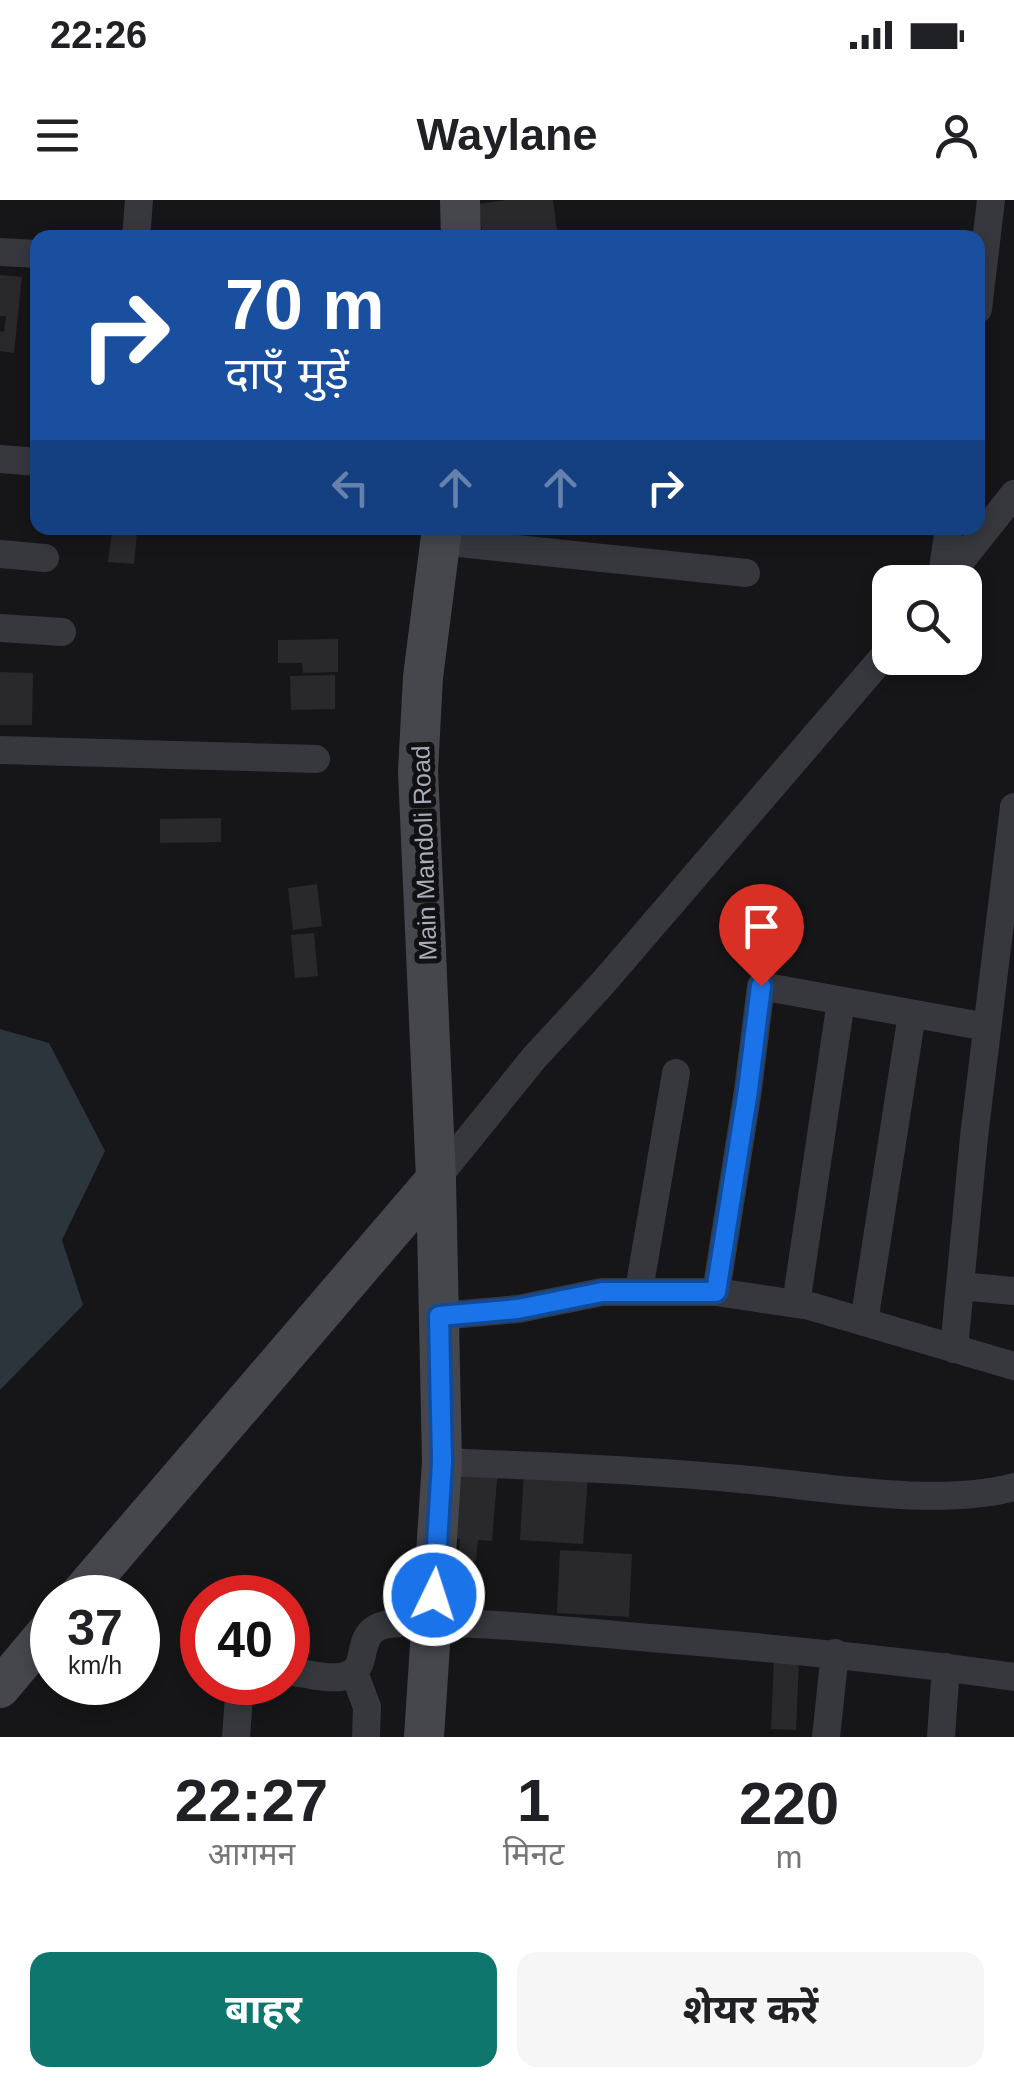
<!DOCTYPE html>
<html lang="hi">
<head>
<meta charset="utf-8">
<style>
	body { margin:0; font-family:Arial,"Noto Sans Devanagari",sans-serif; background:#f6f6f6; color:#202124; height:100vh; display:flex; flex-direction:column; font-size:38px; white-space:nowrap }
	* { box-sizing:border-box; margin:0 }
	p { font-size:32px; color:#757577 }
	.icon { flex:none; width:55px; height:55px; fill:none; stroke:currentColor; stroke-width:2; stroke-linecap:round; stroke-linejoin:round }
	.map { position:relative; height:1537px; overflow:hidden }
	.side { display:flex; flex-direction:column; background:#fff; flex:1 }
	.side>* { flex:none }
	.top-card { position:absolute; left:30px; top:30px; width:955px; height:305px; border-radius:20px; box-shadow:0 5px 15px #0003; background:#1a4fa0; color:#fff; overflow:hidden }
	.fabs { position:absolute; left:872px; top:365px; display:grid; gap:20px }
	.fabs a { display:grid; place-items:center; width:110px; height:110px; border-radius:20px; background:#fff; box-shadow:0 5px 15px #0003; font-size:50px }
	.speed { position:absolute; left:30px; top:1375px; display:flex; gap:20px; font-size:50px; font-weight:700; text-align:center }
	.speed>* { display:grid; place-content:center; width:130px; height:130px; border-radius:50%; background:#fff; box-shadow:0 5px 15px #0003; line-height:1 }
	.speed small { font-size:25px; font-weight:400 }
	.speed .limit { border:15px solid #d22; background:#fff; color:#111 }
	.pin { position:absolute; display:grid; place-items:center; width:85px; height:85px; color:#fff; margin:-102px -42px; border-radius:50% 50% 50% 0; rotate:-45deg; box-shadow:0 0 10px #0007 }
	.pin .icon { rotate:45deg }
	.me { position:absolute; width:110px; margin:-55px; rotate:4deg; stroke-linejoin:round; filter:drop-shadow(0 0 8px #0008) }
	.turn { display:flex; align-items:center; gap:35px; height:210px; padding:0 30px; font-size:45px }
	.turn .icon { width:130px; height:130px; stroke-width:2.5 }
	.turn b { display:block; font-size:70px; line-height:85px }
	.lanes { display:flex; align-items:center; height:95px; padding:0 30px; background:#0003; justify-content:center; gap:50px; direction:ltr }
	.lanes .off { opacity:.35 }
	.eta { display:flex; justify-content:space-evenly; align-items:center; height:170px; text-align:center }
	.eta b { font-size:60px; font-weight:700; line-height:70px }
	.primary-button { display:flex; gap:20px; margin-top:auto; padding:20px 30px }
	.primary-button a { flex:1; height:115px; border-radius:20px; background:#0f766e; color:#fff; font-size:40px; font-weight:700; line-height:115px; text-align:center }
	.primary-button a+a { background:#f6f6f6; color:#202124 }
	.status { display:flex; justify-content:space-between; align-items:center; height:70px; padding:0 50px; background:#fff; direction:ltr }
	.status svg { height:28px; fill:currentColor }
	header { display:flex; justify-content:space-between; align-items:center; height:130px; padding:0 30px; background:#fff; font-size:45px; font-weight:700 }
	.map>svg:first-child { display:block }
</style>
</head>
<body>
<div class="status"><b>22:26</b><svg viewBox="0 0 49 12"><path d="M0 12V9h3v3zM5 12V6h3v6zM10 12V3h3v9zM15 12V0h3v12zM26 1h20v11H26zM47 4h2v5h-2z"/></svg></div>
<header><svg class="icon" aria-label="menu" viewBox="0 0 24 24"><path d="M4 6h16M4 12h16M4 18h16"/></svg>Waylane<svg class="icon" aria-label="person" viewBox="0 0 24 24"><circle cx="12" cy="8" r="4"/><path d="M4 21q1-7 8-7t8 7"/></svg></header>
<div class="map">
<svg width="1014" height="1537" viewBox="0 0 1014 1537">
	<rect width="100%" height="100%" fill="#161618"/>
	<path fill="#2c353c" d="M 0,829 L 49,843 L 105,951 L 62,1040 L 83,1105 L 0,1190 Z"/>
	<path fill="#29292c" d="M 506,0 L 553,0 L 558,38 L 483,38 L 479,4 Z
		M 0,75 L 22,77 L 14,153 L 0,151 L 0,131 L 4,132 L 6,116 L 0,116 Z
		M 112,331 L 137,333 L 134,364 L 108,362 Z
		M 338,439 L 338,472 L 303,473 L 302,463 L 278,463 L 278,440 Z
		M 0,472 L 33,473 L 32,525 L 0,525 Z
		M 335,475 L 335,509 L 291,510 L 290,476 Z
		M 221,618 L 221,642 L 160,643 L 160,619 Z
		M 317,684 L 322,726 L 293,730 L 288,688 Z
		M 314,733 L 318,776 L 295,778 L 291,735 Z
		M 455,1265 L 498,1268 L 492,1341 L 478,1340 L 476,1361 L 458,1360 L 460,1339 L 449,1338 Z
		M 524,1272 L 588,1276 L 583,1344 L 520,1340 Z
		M 560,1350 L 632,1354 L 629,1417 L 557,1413 Z
		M 774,1458 L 799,1458 L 796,1530 L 771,1529 Z"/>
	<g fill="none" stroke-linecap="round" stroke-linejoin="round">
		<path stroke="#37383d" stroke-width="28" d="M 136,38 L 139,0
			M 0,52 L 38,54
			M 978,109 L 991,0
			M 0,259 L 38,262
			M 440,341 L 746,373
			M 0,354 L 45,358
			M 941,382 L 949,328
			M 944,382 L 1014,294
			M 0,428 L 62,432
			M 0,550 L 316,559
			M 436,979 L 534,858 L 603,783 L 890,449
			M 960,1086 L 1014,1091
			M 639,1090 L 676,873
			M 716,1092 L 748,890 L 761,786 L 987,827
			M 796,1104 L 841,801
			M 439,1116 L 518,1109 L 602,1092 L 716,1092 L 810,1106 L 1014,1166
			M 864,1122 L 912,814
			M 954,1149 L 974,937 L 1014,607
			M 442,1262 C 542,1266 641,1270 740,1279 C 821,1286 936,1308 1014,1287
			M 288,1471 C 304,1473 324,1479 340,1477 C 370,1473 356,1446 372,1431 C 384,1420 415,1423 431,1423 C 505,1423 578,1432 651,1438 C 773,1448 893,1459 1014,1477
			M 354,1472 L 367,1507 L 366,1537
			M 236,1537 L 240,1482
			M 826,1537 L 835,1453
			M 941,1537 L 946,1467"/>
		<path stroke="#45474d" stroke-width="40" d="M 460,0 L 461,38
			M 77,1398 L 436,979
			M 0,1488 L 52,1426
			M 424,1537 L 442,1262 L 436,979 L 418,571 L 423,477 L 442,328"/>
	</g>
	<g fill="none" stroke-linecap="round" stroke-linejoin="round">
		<g stroke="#114b97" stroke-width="25">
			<path id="route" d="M 434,1395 L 442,1262 L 439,1116 L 518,1109 L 602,1092 L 716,1092 L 748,890 L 761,786"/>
		</g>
		<use href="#route" stroke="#1a73e8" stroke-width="18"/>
	</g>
	<g text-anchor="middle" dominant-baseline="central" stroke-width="10" stroke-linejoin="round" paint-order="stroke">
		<g font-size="25" fill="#a8adb8" stroke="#111113">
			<text transform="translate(424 653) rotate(-92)">Main Mandoli Road</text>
		</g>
	</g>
</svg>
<div class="fabs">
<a><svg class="icon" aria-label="search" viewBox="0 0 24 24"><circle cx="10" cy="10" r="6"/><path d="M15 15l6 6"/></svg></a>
</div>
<div class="speed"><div>37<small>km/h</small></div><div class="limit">40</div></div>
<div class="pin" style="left:761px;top:786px;background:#d93025"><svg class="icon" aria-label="arrive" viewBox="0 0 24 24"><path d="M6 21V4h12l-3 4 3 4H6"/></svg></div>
<svg class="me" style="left:434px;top:1395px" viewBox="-20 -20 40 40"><circle r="17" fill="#1a73e8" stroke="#fff" stroke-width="3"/><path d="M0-11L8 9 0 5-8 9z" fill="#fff"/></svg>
<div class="top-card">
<div class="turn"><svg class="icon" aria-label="right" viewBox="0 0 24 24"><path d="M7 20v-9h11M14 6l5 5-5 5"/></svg><div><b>70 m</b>दाएँ मुड़ें</div></div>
<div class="lanes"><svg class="icon off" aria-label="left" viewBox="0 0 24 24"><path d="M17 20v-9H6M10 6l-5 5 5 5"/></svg><svg class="icon off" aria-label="ahead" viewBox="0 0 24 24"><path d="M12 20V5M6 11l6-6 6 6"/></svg><svg class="icon off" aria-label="ahead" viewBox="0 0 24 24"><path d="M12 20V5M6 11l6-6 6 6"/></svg><svg class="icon" aria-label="right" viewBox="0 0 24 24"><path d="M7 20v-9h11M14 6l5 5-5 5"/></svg></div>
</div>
</div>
<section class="side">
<div class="eta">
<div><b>22:27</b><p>आगमन</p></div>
<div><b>1</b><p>मिनट</p></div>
<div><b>220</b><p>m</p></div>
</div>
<div class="primary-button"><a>बाहर</a><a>शेयर करें</a></div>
</section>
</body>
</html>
